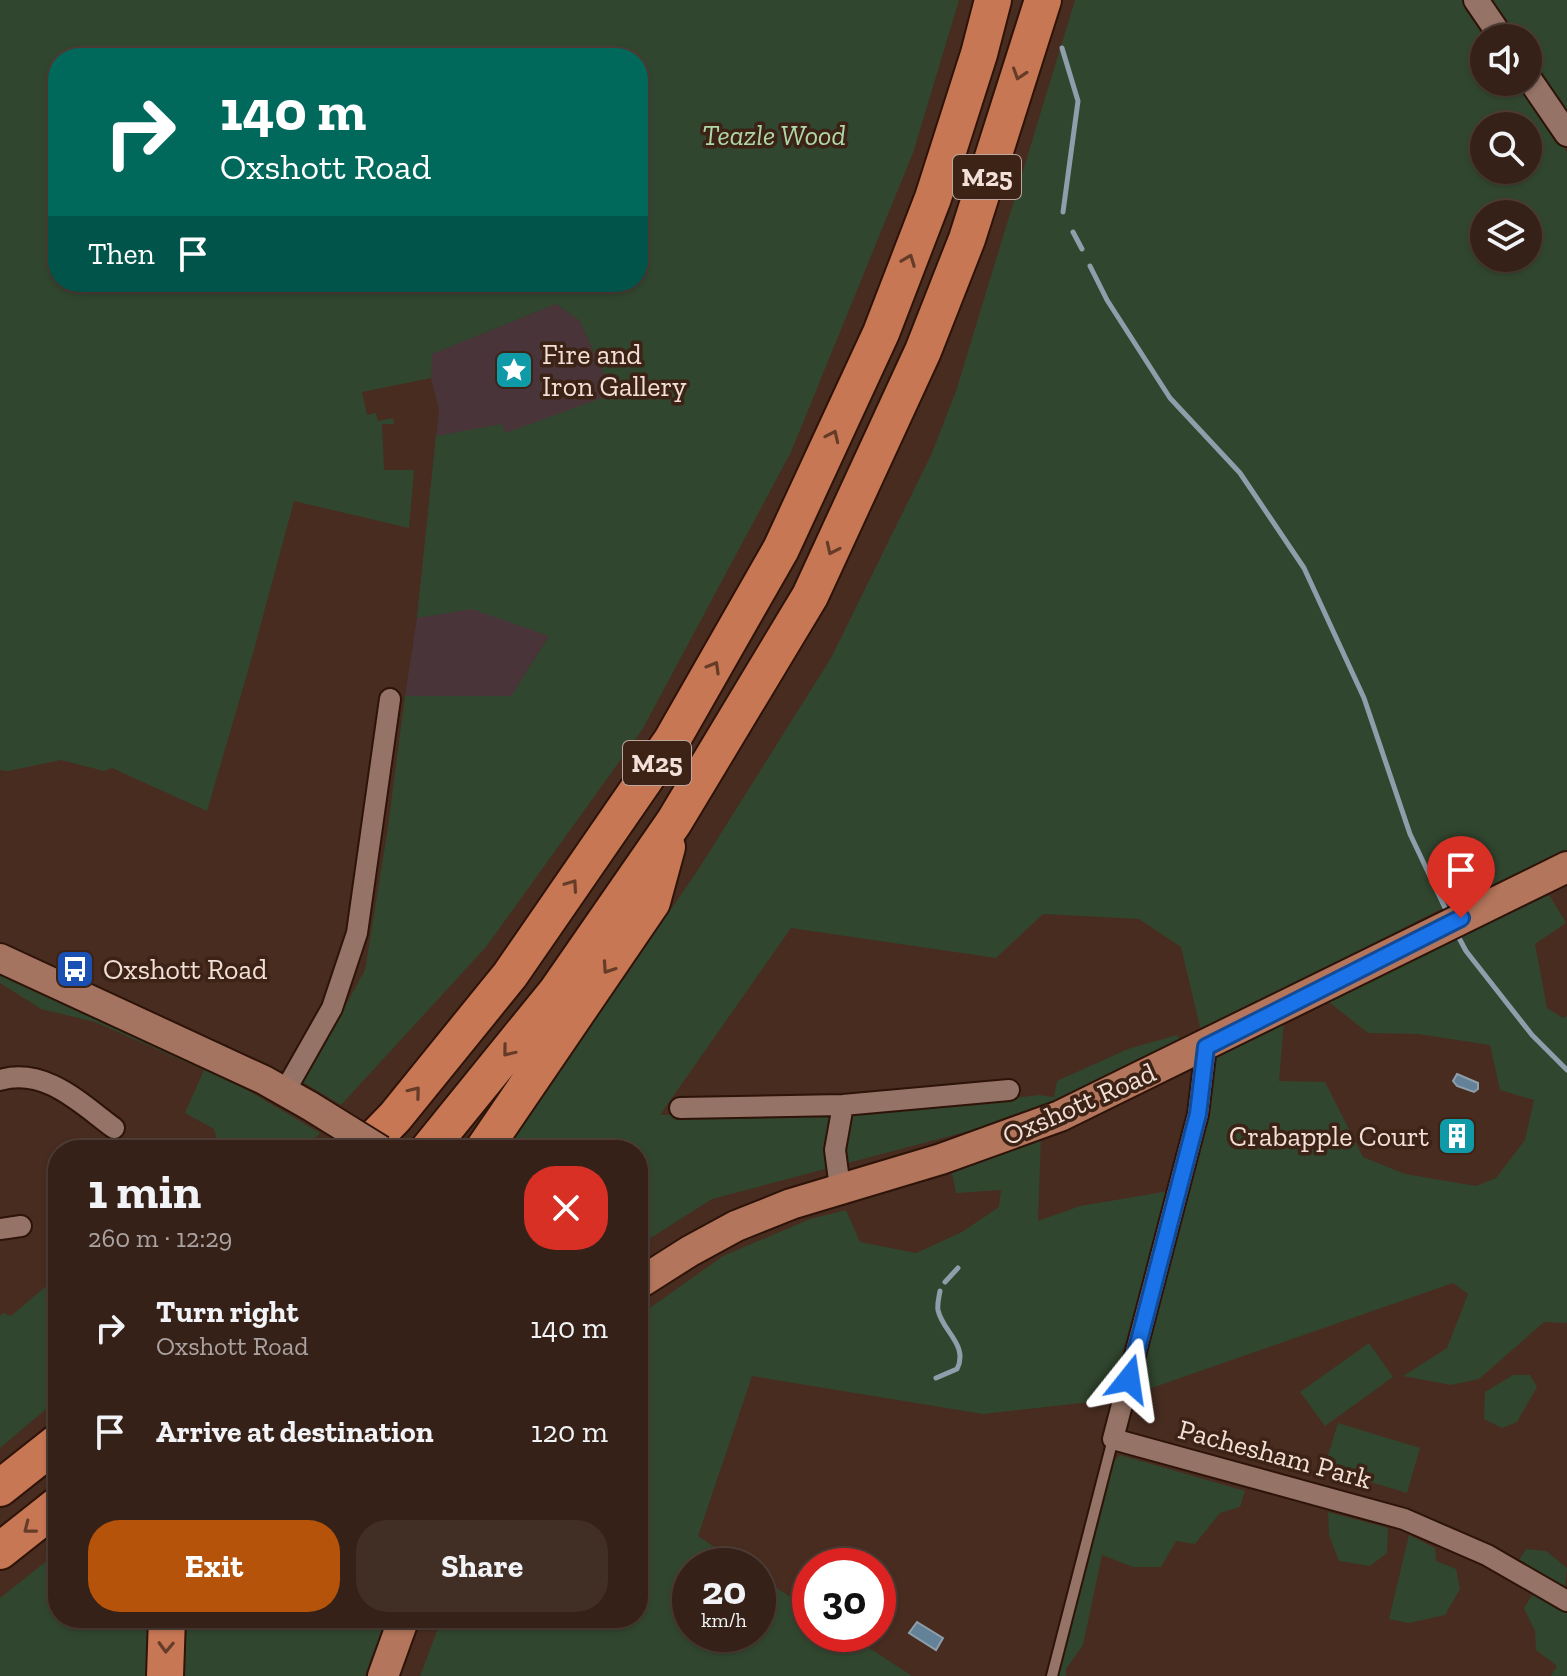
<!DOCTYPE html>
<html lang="en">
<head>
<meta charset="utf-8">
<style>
	body { margin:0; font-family:"Zilla Slab",serif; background:#412e25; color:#f1f3f6; height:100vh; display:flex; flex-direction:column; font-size:30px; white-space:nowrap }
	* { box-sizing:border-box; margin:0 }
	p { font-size:26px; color:#aaa3a2 }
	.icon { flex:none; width:44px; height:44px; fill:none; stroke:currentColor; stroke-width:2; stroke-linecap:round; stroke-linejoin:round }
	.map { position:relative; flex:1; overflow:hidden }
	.drawer { position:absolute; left:48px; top:1140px; width:600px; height:488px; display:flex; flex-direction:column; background:#362118; border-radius:32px; box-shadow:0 2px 6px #0004,0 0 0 2px #503e37 }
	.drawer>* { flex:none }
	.hud { position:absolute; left:48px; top:48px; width:600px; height:244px; border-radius:32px; box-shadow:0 2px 6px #0004,0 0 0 2px #503e37; background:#00695c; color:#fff; overflow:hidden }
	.tools { position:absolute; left:1470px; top:24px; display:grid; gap:16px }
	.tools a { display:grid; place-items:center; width:72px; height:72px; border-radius:50%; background:#362118; box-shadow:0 2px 6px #0004,0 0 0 2px #503e37; font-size:40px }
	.speed { position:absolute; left:672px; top:1548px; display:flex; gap:16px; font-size:40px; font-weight:700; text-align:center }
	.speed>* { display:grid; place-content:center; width:104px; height:104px; border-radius:50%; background:#362118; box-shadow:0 2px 6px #0004,0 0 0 2px #503e37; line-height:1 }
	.speed small { font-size:20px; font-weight:400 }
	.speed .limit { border:12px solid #d22; background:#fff; color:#111 }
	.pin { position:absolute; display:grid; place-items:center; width:68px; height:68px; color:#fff; margin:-82px -34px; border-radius:50% 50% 50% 0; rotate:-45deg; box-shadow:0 0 8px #0007 }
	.pin .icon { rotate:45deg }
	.me { position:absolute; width:88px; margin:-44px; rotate:15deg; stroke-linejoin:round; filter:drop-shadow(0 0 6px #0008) }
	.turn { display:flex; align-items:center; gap:28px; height:168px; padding:0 40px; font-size:36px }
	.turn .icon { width:104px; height:104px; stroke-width:2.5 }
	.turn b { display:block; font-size:56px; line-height:68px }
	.then { display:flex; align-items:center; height:76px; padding:0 40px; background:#0003; gap:16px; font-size:30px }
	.round { display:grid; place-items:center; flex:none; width:84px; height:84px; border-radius:32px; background:#412e25 }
	.headline { display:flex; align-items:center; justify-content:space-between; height:136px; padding:0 40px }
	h1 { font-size:48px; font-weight:800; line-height:60px }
	.cta { display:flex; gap:16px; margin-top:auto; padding:16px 40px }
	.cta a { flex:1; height:92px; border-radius:32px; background:#b45309; color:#fff; font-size:32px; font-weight:800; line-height:92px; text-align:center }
	.cta a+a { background:#412e25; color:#f1f3f6 }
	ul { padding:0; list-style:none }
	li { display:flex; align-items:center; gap:24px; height:104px; padding:0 40px }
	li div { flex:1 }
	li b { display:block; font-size:30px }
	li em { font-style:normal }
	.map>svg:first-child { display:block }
</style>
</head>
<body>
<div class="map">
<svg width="1567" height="1676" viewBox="0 0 1567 1676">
	<rect width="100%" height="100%" fill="#482c20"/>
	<path fill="#493539" d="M 556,304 L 580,321 L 613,395 L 586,577 L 511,696 L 405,696 L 417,618 L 439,409 L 431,378 L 431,354 Z"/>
	<path fill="#31462f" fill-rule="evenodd" d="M 0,0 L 959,0 L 913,153 L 791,452 L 642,730 L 486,947 L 341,1105 L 303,1082 L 365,970 L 387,834 L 405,696 L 511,696 L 549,636 L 472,609 L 417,618 L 436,436 L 502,424 L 505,433 L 613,394 L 580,321 L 556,304 L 432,354 L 431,378 L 362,392 L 367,415 L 376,413 L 378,421 L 393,418 L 394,424 L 382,424 L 384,470 L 414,470 L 409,528 L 294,501 L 252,657 L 207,811 L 112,768 L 104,771 L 61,760 L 8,771 L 0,770 ZM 58,58 L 638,58 L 638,282 L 58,282 Z
		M 1075,0 L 1464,0 L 1490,38 L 1484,38 L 1484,82 L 1520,82 L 1567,152 L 1567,855 L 1445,907 L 1201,1031 L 1181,947 L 1139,919 L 1043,914 L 996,958 L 791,928 L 660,1115 L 1005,1099 L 1039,1095 L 1054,1097 L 1057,1081 L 1128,1049 L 1177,1035 L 1182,1044 L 1014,1119 L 712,1199 L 638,1246 L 638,1150 L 504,1150 L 696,873 L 831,658 L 932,453 L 956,391 ZM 1484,126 L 1528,126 L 1528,170 L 1484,170 ZM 1484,214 L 1528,214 L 1528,258 L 1484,258 Z
		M 1491,0 L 1567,0 L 1567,115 L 1528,56 L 1528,38 L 1516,38 Z
		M 1545,888 L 1566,923 L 1535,944 L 1547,1008 L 1563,1018 L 1567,1016 L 1567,1323 L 1544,1322 L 1479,1379 L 1451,1385 L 1403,1376 L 1447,1348 L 1468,1294 L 1453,1283 L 1137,1393 L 1109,1400 L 983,1414 L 752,1376 L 698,1536 L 743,1566 L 690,1566 L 690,1634 L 758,1634 L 758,1576 L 810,1610 L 810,1634 L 848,1634 L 912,1676 L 420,1676 L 442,1618 L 638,1618 L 638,1321 L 647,1310 L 723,1256 L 810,1219 L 846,1210 L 860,1242 L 916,1253 L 962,1232 L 999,1207 L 1001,1190 L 956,1193 L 951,1169 L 1041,1135 L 1038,1221 L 1080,1206 L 1169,1191 L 1214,1056 L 1284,1020 L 1279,1081 L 1325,1082 L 1363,1157 L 1405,1174 L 1476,1186 L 1496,1178 L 1525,1140 L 1534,1100 L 1500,1090 L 1490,1045 L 1418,1034 L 1368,1033 L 1325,999 Z
		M 0,969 L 210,1068 L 320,1133 L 304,1150 L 202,1150 L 216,1137 L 214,1129 L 185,1113 L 204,1070 L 95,1022 L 41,1009 L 0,983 Z
		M 58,1276 L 58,1399 L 0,1448 L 0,1316 L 3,1313 L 11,1316 Z
		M 1369,1343 L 1393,1377 L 1325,1426 L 1300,1392 Z
		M 1513,1375 L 1530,1375 L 1537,1387 L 1517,1422 L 1502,1428 L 1484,1419 L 1485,1392 Z
		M 1338,1423 L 1420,1448 L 1407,1493 L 1324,1468 Z
		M 1120,1455 L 1245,1491 L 1240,1507 L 1220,1513 L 1195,1544 L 1176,1541 L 1161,1567 L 1133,1567 L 1102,1555 L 1083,1645 L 1066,1669 L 1066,1676 L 1058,1676 L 1110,1465 Z
		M 1328,1512 L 1388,1528 L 1387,1553 L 1370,1566 L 1339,1561 L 1329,1535 Z
		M 1409,1535 L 1435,1548 L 1436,1561 L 1456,1569 L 1460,1589 L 1445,1615 L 1409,1623 L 1389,1619 Z
		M 1526,1549 L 1546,1551 L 1567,1568 L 1565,1590 L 1519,1560 Z
		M 58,1552 L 58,1618 L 157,1618 L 146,1676 L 0,1676 L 0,1598 Z
		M 1534,1592 L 1567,1612 L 1567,1676 L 1551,1676 L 1557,1666 L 1536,1650 L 1535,1631 L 1524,1608 Z
		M 182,1618 L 390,1618 L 365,1676 L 183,1676 L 180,1650 Z"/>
	<path fill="#638298" stroke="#8e9eab" stroke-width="2" d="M 1457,1074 L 1478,1083 L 1478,1089 L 1474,1092 L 1457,1086 L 1453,1081 Z
		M 917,1622 L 943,1638 L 936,1650 L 909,1633 Z"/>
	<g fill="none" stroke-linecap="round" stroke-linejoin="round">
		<path stroke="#8e9eab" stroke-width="5" d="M 1062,48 L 1078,101 L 1063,212
			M 1073,232 L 1082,249
			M 1090,266 L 1107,300 L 1170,398 L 1240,473 L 1304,568 L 1364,698 L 1410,834 L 1446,910
			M 1458,936 L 1466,951 L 1532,1035 L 1567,1070
			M 945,1282 L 958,1268
			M 936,1378 L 957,1369 C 969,1345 942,1331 938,1310 C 937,1304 939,1297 940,1291"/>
		<g stroke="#2d1308" stroke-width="14">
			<path id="service" d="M 1052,1676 L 1113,1439"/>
		</g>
		<g stroke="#2d1308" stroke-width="24">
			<path id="minor" d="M 1206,1047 L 1198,1114 L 1113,1439 L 1404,1519 L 1487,1555 L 1567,1601
				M 0,1080 C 45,1067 80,1103 114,1128
				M 285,1091 L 332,1008 L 357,933 L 390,699
				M 680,1108 L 843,1105 L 1009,1090
				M 840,1188 L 835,1150 L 843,1105
				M 0,1229 L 21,1226"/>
		</g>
		<g stroke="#2d1308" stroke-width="28">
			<path id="tertiary" d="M 1476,0 L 1502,38
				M 1528,77 L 1567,134"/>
		</g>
		<g stroke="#2d1308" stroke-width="32">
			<path id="secondary" d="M 0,958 L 264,1080 L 310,1106"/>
		</g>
		<g stroke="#2d1308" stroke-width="34">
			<path id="primary" d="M 638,1284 L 690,1251 L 736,1226 L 791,1204 L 941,1159 L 1060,1116 L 1567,867
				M 383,1676 L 404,1618"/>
		</g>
		<g stroke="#2d1308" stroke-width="40">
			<path id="motorway" d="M 363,1150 L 395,1117 L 510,975 L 672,740 L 781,549 L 881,333 L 933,198 L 979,54 L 993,0
				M 428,1150 L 557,991 L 674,822 L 810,596 L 923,351 L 967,239 L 1043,0
				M 483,1150 L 652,902 L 667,847
				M 0,1488 L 58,1442
				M 0,1551 L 58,1505
				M 165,1676 L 167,1618"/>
		</g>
		<use href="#service" stroke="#957366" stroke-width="10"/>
		<use href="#minor" stroke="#957366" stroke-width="20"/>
		<use href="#tertiary" stroke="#957366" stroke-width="24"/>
		<use href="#secondary" stroke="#a47461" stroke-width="28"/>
		<use href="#primary" stroke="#b3755b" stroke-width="30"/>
		<use href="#motorway" stroke="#c77754" stroke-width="36"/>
		<g stroke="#2d1308" stroke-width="32" stroke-linecap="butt">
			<path id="secondary-bridge" d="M 310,1106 L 381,1150"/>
		</g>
		<use href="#secondary-bridge" stroke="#a47461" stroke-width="28"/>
	</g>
	<defs><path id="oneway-chevron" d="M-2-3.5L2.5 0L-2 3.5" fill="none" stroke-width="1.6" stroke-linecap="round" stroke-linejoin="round" transform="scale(2)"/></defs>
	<g stroke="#663c29">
		<use href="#oneway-chevron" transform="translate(1019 74) rotate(108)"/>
		<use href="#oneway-chevron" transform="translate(909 260) rotate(-69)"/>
		<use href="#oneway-chevron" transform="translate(833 436) rotate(-65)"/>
		<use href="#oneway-chevron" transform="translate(832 549) rotate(115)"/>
		<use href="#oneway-chevron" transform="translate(714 667) rotate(-60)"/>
		<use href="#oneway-chevron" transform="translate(572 885) rotate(-55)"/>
		<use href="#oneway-chevron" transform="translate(608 968) rotate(124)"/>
		<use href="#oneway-chevron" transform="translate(508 1051) rotate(129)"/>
		<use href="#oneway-chevron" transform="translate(415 1092) rotate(-51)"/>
		<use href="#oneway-chevron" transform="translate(29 1528) rotate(142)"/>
		<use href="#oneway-chevron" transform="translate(166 1647) rotate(92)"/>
	</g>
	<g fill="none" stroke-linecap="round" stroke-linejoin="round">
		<g stroke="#114b97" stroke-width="20">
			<path id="route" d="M 1129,1379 L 1198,1114 L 1206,1047 L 1461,918"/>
		</g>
		<use href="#route" stroke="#1a73e8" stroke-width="14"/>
	</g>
	<defs>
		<g id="sight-square" transform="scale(2)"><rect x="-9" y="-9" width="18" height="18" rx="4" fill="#0f9aa8" stroke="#3d2216"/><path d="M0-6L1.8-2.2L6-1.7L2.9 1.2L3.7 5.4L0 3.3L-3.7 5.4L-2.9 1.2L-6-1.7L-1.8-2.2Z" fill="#fff"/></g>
		<g id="bus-square" transform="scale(2)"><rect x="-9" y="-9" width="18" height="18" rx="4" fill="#1a4fb4" stroke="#3d2216"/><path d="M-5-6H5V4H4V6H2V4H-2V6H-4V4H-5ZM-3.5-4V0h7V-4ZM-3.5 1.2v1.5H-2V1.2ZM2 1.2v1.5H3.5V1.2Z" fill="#fff"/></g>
		<g id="building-square" transform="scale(2)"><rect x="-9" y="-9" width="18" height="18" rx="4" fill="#0f9aa8" stroke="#3d2216"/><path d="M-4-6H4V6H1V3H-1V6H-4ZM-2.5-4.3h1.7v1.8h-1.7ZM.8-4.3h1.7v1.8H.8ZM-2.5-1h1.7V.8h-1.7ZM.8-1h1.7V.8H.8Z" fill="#fff"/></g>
	</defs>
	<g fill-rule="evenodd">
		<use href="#sight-square" x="514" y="370"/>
		<use href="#bus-square" x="75" y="969"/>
		<use href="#building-square" x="1457" y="1136"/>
	</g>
	<g text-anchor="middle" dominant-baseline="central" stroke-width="7" stroke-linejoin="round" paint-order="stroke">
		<g fill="#3d2216" stroke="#bca69d" stroke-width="2">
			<rect x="953" y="155" width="68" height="44" rx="6"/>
			<rect x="623" y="741" width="68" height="44" rx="6"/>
		</g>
		<g font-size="26" font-weight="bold" fill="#f2dfd7">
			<text x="987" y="177">M25</text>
			<text x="657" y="763">M25</text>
		</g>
		<g font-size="28" font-style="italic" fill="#aed8a8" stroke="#3d2216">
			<text x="774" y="135">Teazle Wood</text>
		</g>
		<g font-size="28" fill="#f2dfd7" stroke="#3d2216" text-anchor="start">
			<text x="542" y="354">Fire and<tspan x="542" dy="32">Iron Gallery</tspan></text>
			<text x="103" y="969">Oxshott Road</text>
			<text x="1429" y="1136" text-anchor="end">Crabapple Court</text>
		</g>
		<g font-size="28" fill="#f2dfd7" stroke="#3d2216">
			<text transform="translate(1079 1104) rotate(-24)">Oxshott Road</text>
			<text transform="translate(1275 1454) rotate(15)">Pachesham Park</text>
		</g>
	</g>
</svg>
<div class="tools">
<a><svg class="icon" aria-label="sound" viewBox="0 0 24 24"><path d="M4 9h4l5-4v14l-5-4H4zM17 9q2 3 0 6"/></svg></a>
<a><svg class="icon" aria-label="search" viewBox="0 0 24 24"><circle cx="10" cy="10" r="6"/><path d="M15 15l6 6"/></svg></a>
<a><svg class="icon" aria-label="layers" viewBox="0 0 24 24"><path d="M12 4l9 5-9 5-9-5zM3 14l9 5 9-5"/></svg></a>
</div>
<div class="speed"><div>20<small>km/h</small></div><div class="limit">30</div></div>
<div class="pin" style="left:1461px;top:918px;background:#d93025"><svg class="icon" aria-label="arrive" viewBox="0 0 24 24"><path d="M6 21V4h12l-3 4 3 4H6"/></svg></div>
<svg class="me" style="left:1129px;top:1379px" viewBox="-20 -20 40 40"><path d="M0-17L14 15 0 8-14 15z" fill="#1a73e8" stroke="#fff" stroke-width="4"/></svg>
<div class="hud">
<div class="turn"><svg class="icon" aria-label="right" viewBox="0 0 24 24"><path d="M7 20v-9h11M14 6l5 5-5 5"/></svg><div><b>140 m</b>Oxshott Road</div></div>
<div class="then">Then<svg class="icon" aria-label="arrive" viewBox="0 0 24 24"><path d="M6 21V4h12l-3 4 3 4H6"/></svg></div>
</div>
<section class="drawer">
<div class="headline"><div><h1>1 min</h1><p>260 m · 12:29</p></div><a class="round" style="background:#d93025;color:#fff"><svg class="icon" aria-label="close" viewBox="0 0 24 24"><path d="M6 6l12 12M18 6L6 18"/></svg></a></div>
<ul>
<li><svg class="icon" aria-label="right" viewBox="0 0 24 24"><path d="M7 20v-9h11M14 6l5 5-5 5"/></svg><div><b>Turn right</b><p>Oxshott Road</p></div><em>140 m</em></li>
<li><svg class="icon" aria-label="arrive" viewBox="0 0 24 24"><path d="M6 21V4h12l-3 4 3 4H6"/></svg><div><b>Arrive at destination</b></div><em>120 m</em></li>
</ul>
<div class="cta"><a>Exit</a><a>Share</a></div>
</section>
</div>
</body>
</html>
